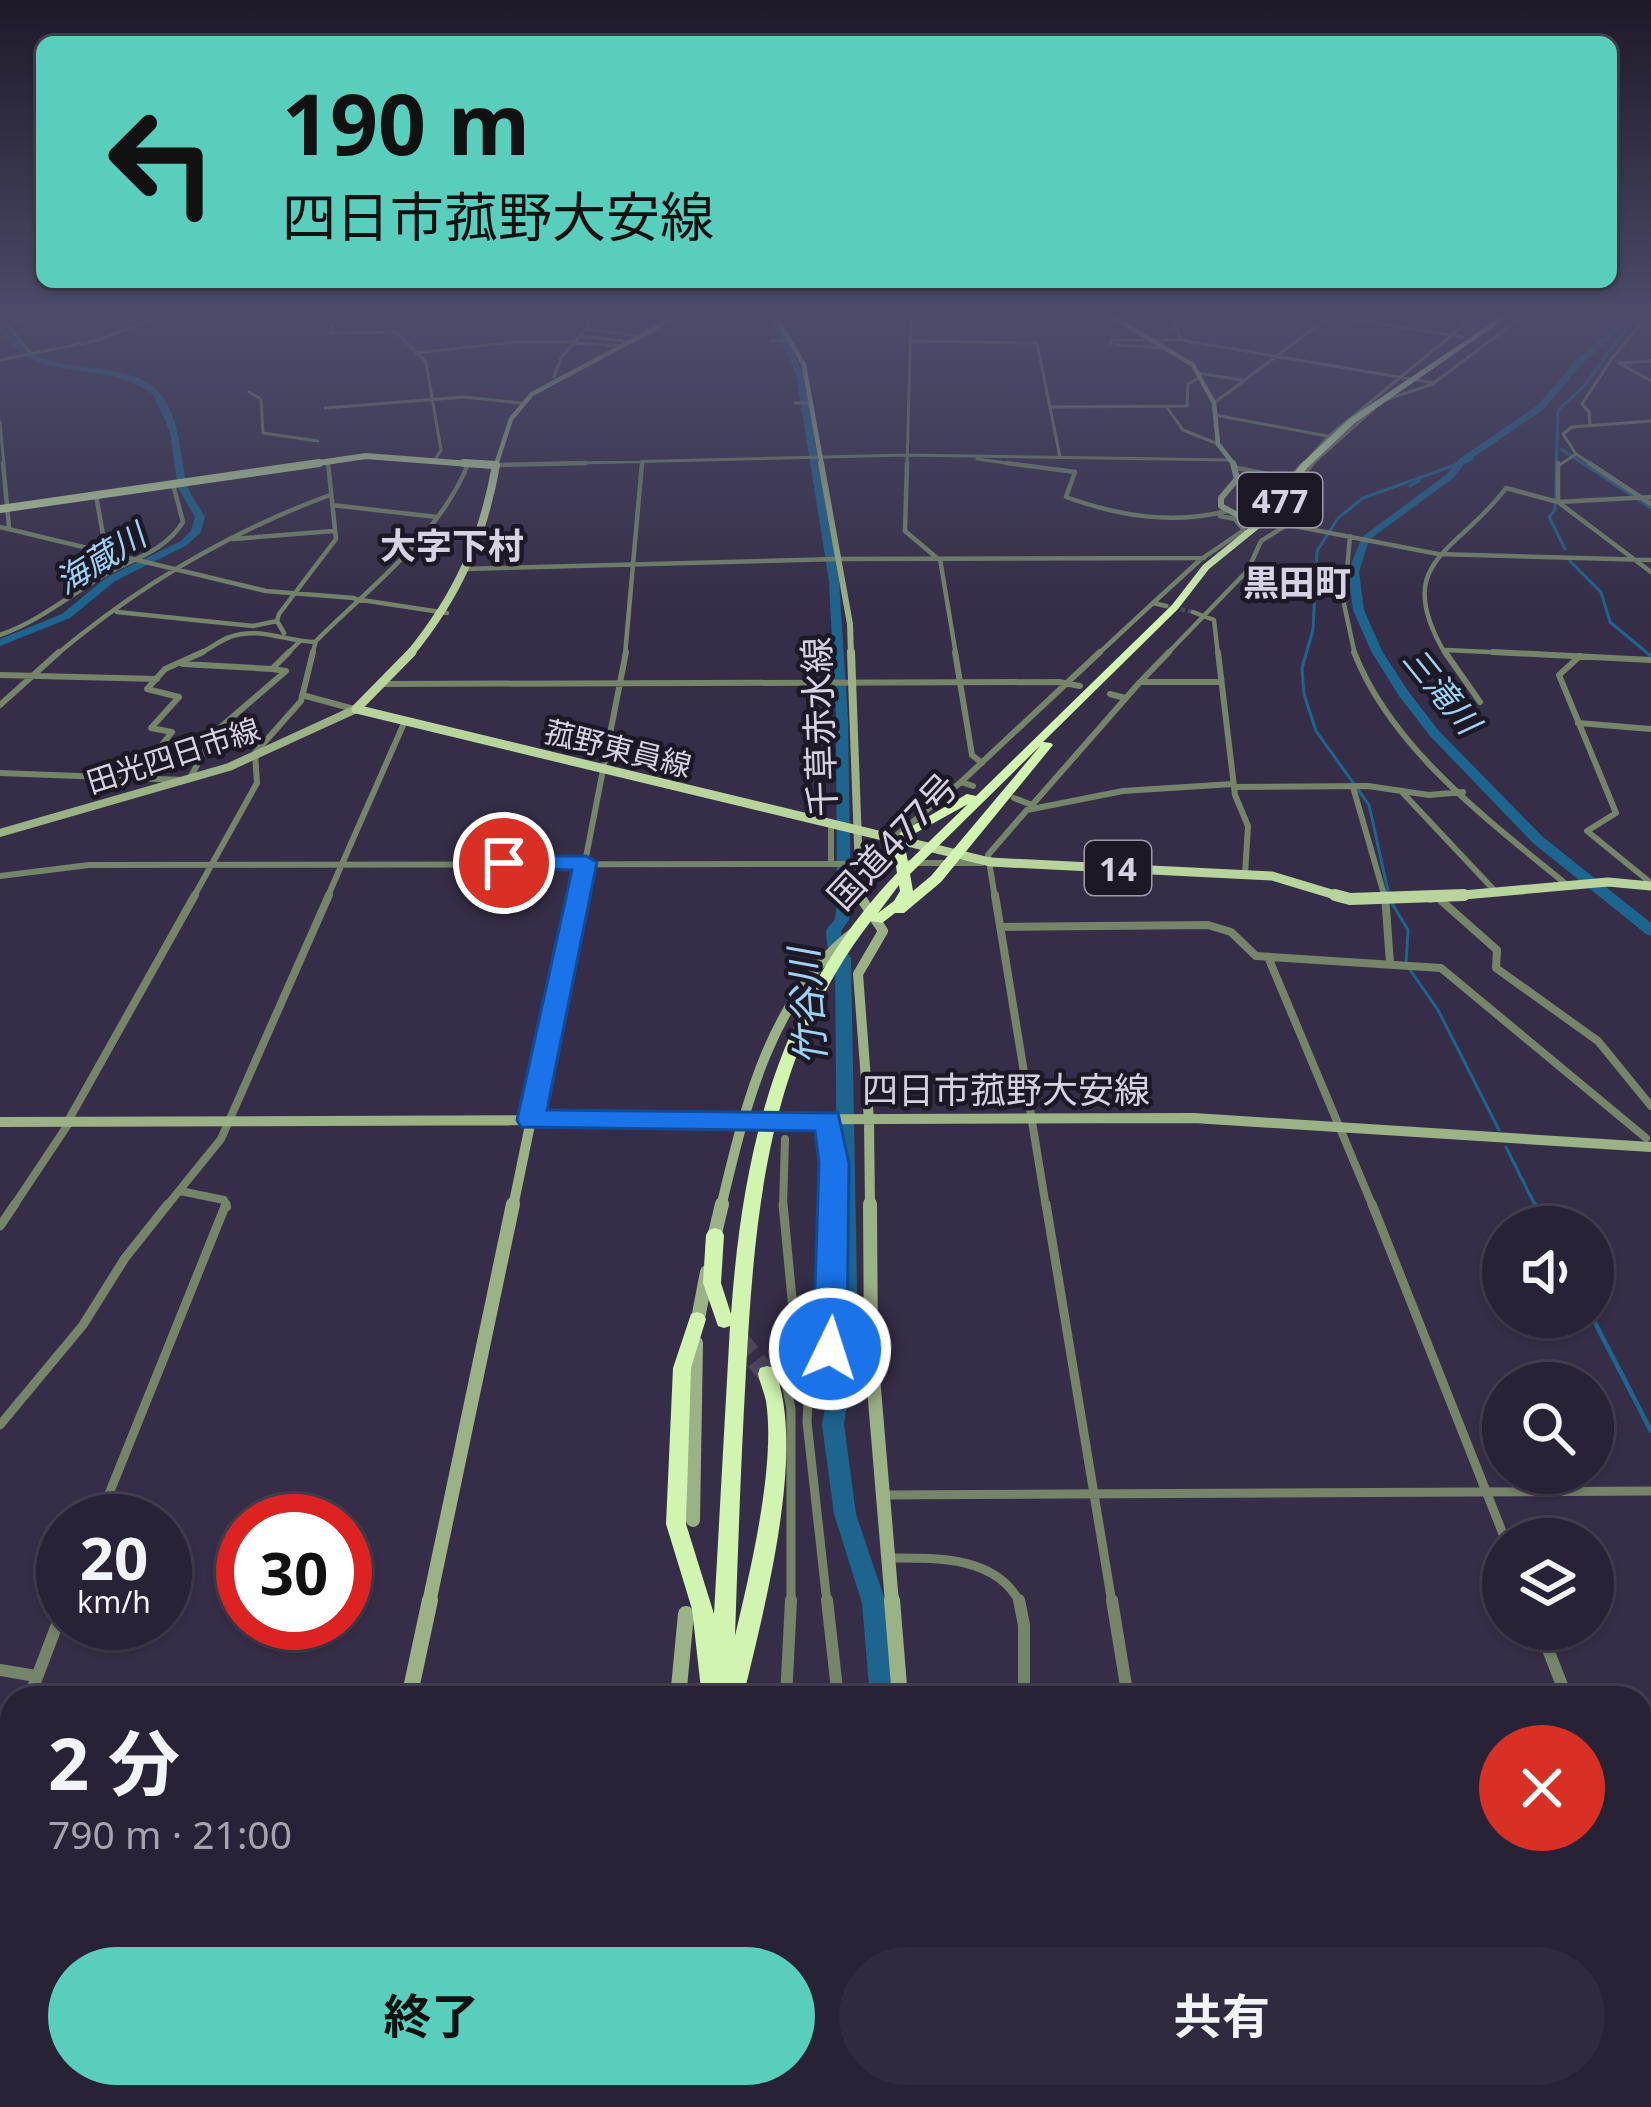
<!DOCTYPE html>
<html lang="ja">
<head>
<meta charset="utf-8">
<style>
	body { margin:0; font-family:"Noto Sans","Noto Sans JP",sans-serif; background:#302a3e; color:#f1f3f6; height:100vh; display:flex; flex-direction:column; font-size:45px; white-space:nowrap }
	* { box-sizing:border-box; margin:0 }
	p { font-size:39px; color:#a5a4ad }
	.icon { flex:none; width:66px; height:66px; fill:none; stroke:currentColor; stroke-width:2; stroke-linecap:round; stroke-linejoin:round }
	.map { position:relative; flex:1; overflow:hidden }
	.side { position:absolute; left:0px; top:1686px; width:1653px; height:423px; display:flex; flex-direction:column; background:#282236; border-radius:36px 36px 0 0; box-shadow:0 3px 9px #0004,0 0 0 3px #443f51 }
	.side>* { flex:none }
	.top-card { position:absolute; left:36px; top:36px; width:1581px; height:252px; border-radius:18px; box-shadow:0 3px 9px #0004,0 0 0 3px #443f51; background:#5acebd; color:#111; overflow:hidden }
	.buttons { position:absolute; left:1482px; top:1206px; display:grid; gap:24px }
	.buttons a { display:grid; place-items:center; width:132px; height:132px; border-radius:50%; background:#282236; box-shadow:0 3px 9px #0004,0 0 0 3px #443f51; font-size:60px }
	.speed { position:absolute; left:36px; top:1494px; display:flex; gap:24px; font-size:60px; font-weight:700; text-align:center }
	.speed>* { display:grid; place-content:center; width:156px; height:156px; border-radius:50%; background:#282236; box-shadow:0 3px 9px #0004,0 0 0 3px #443f51; line-height:1 }
	.speed small { font-size:30px; font-weight:400 }
	.speed .limit { border:18px solid #d22; background:#fff; color:#111 }
	.pin { position:absolute; display:grid; place-items:center; width:102px; height:102px; color:#fff; margin:-51px; border:6px solid #fff; border-radius:50%; box-shadow:0 3px 12px #0007 }
	.me { position:absolute; width:132px; margin:-66px; rotate:4deg; stroke-linejoin:round; filter:drop-shadow(0 0 9px #0008) }
	.turn { display:flex; align-items:center; gap:42px; height:252px; padding:0 48px; font-size:54px }
	.turn .icon { width:156px; height:156px; stroke-width:2.5 }
	.turn b { display:block; font-size:84px; line-height:102px }
	.round { display:grid; place-items:center; flex:none; width:126px; height:126px; border-radius:63px; background:#302a3e }
	.summary { display:flex; align-items:center; justify-content:space-between; height:204px; padding:0 48px }
	h1 { font-size:72px; font-weight:700; line-height:90px }
	.primary-button { display:flex; gap:24px; margin-top:auto; padding:24px 48px }
	.primary-button a { flex:1; height:138px; border-radius:72px; background:#5acebd; color:#111; font-size:48px; font-weight:700; line-height:138px; text-align:center }
	.primary-button a+a { background:#302a3e; color:#f1f3f6 }
	.map>svg:first-child { display:block }
</style>
</head>
<body>
<div class="map">
<svg width="1651" height="2107" viewBox="0 0 1651 2107">
	<rect width="100%" height="100%" fill="#362e48"/>
	<g fill="none" stroke-linecap="round" stroke-linejoin="round">
		<path stroke="#1d648e" stroke-width="3" d="M 1561,449 L 1651,508
			M 1410,486 L 1419,481
			M 1565,549 L 1549,517 L 1555,510 L 1558,410 L 1584,386 L 1629,325 L 1625,321
			M 1569,560 L 1601,592 L 1610,622 L 1651,656
			M 1388,891 L 1369,805 L 1316,731 L 1304,694 L 1302,668 L 1313,630 L 1317,551 L 1338,518 L 1363,498 L 1472,459
			M 1390,900 L 1408,930 L 1406,964 L 1438,1010 L 1499,1130
			M 1506,1147 L 1536,1207"/>
		<path stroke="#1d648e" stroke-width="4.5" d="M 1535,1204 L 1546,1227
			M 1592,1317 L 1651,1431"/>
		<path fill="#1d648e" fill-rule="evenodd" d="M 768,316 L 774,316 L 804,374 L 839,581 L 848,719 L 851,902 L 849,920 L 841,931 L 843,946 L 851,958 L 858,1337 L 844,1424 L 856,1514 L 886,1603 L 894,1698 L 870,1698 L 862,1603 L 834,1514 L 822,1424 L 838,1337 L 835,958 L 827,946 L 826,930 L 835,919 L 837,902 L 836,719 L 829,581 L 796,374 Z
			M 1628,316 L 1635,316 L 1581,365 L 1544,409 L 1465,463 L 1453,478 L 1369,540 L 1359,572 L 1364,610 L 1382,651 L 1408,691 L 1439,731 L 1543,837 L 1651,923 L 1651,936 L 1646,934 L 1533,843 L 1430,736 L 1399,696 L 1371,651 L 1353,610 L 1348,572 L 1362,537 L 1447,474 L 1459,459 L 1538,405 L 1575,361 Z
			M 0,325 C 15,337 25,351 44,359 C 77,371 138,364 160,394 C 181,420 179,454 187,484 C 190,495 199,507 205,517 L 201,532 L 187,545 L 115,581 L 70,618 L 0,646 L 0,639 L 62,614 L 107,577 L 181,541 L 191,531 L 195,517 L 178,488 L 170,432 L 153,394 L 133,383 L 114,376 L 55,367 L 33,360 L 15,348 L 0,331 Z
			M 889,2097 L 919,2097 L 919,2107 L 889,2107 Z"/>
		<path stroke="#4e475f" stroke-width="4.5" stroke-dasharray="4.5 3" stroke-linecap="butt" d="M 1166,606 L 1193,612"/>
		<path stroke="#4e475f" stroke-width="20" stroke-dasharray="20 9" stroke-linecap="butt" d="M 738,1338 L 767,1374"/>
		<path stroke="#768469" stroke-width="3" d="M 28,316 L 137,321
			M 28,316 L 8,326 L 30,352
			M 1171,316 L 1181,340
			M 1329,316 L 1463,337
			M 586,329 L 641,336
			M 330,332 L 337,316
			M 329,333 L 396,332 L 426,362 L 441,450 L 434,461
			M 580,336 L 624,341
			M 771,341 L 787,340
			M 910,341 L 1037,343 L 1060,457
			M 573,343 L 624,346
			M 1110,344 L 1111,340 L 1181,340 L 1434,383 L 1523,316
			M 1117,345 L 1162,348
			M 416,353 L 514,342 L 573,342
			M 0,360 L 99,340 L 160,316
			M 1619,363 L 1651,381
			M 1621,363 L 1651,361
			M 1197,373 L 1242,380
			M 554,377 L 561,358 L 589,325 L 585,316
			M 249,392 L 261,399 L 263,433 L 318,441
			M 1385,400 L 1433,384
			M 795,403 L 810,403
			M 1214,403 L 1330,316
			M 1050,407 L 1187,406 L 1188,384 L 1199,378
			M 325,408 L 464,397 L 521,403
			M 1168,409 L 1183,430 L 1218,444
			M 1215,415 L 1332,437
			M 0,422 L 4,466
			M 1590,425 L 1589,412 L 1582,404 L 1612,358 L 1648,316
			M 977,459 L 1028,466
			M 328,461 L 328,466
			M 496,465 L 907,455 L 1231,460
			M 642,466 L 642,461
			M 907,466 L 911,316
			M 1302,466 L 1329,436 L 1475,316
			M 1310,466 L 1374,409
			M 1558,466 L 1576,454
			M 1594,466 L 1576,454 L 1563,434 L 1572,427 L 1651,421"/>
		<path stroke="#768469" stroke-width="4.5" d="M 3,463 L 9,527
			M 907,463 L 905,531 L 937,558
			M 1006,463 L 1075,472 L 1066,497 C 1119,516 1172,525 1227,511
			M 1589,463 L 1651,504
			M 496,465 L 586,463
			M 1237,468 L 1288,478
			M 96,495 L 106,552
			M 1558,502 L 1651,572
			M 1558,502 L 1558,463
			M 332,505 L 437,517
			M 1253,519 L 1304,463
			M 1264,520 L 1438,554 L 1651,560
			M 1285,521 L 1286,507 L 1298,495 L 1294,486 L 1313,463
			M 0,527 L 266,591 L 354,598
			M 1350,536 L 1344,604 L 1355,655
			M 233,539 L 333,531
			M 940,559 L 956,655
			M 465,569 L 838,559 L 1204,558
			M 355,599 L 447,613
			M 1166,606 L 1153,603 L 1200,560 L 1244,530 L 1235,519 L 1220,516
			M 117,612 L 253,626 L 277,621
			M 1193,612 L 1214,620 L 1218,655
			M 284,633 L 277,621 L 279,614 L 336,539 L 328,463
			M 0,635 C 40,621 70,595 106,574 C 135,558 165,551 183,522 L 173,484
			M 1446,650 L 1555,655
			M 56,655 C 138,586 229,532 330,495
			M 196,655 C 208,651 218,641 230,637 C 258,626 288,642 315,642
			M 286,655 L 299,642
			M 312,655 L 316,641 C 369,588 440,535 468,464
			M 625,655 L 642,463
			M 1097,655 L 1153,603
			M 1166,655 L 1248,570 L 1261,541 L 1290,523
			M 1446,655 C 1389,560 1458,553 1506,488 L 1558,502 L 1651,497"/>
		<path stroke="#768469" stroke-width="6" d="M 955,652 L 972,755 L 982,763
			M 1218,652 L 1235,795 L 1248,826 L 1245,875
			M 1354,652 C 1391,748 1489,821 1566,884
			M 1445,652 L 1480,702
			M 1493,652 L 1651,660
			M 1580,656 L 1559,675 L 1616,813 L 1587,831 L 1651,883
			M 183,664 L 272,669
			M 0,675 L 157,679
			M 1141,681 L 1169,652
			M 383,684 L 1059,682 L 1080,686
			M 1110,694 L 1125,698
			M 302,695 L 354,709
			M 0,705 L 59,652
			M 1578,723 L 1651,729
			M 0,773 L 183,780
			M 136,777 L 172,732 L 151,728 L 179,697 L 147,689 L 165,669 L 203,652
			M 190,778 L 215,732 L 286,671 L 272,669 L 289,652
			M 973,786 L 961,782 L 1100,652
			M 1234,787 L 1368,786 L 1429,795 L 1463,792
			M 1353,787 L 1385,898
			M 1401,791 L 1494,890
			M 1014,798 L 1032,805
			M 1033,804 L 1140,682 L 1221,682
			M 831,824 L 831,864
			M 892,839 L 961,782
			M 856,863 L 982,863
			M 0,876 L 89,865 L 856,864
			M 193,898 L 257,783 L 255,753 L 301,701 L 313,652
			M 327,898 L 405,721
			M 578,898 L 626,652
			M 995,898 L 988,855 L 1027,810 L 1123,791 L 1233,784"/>
		<path stroke="#768469" stroke-width="8" d="M 995,895 L 1046,1207
			M 1385,895 L 1390,963
			M 1436,896 L 1497,950 L 1496,968 L 1598,1041 L 1651,1106
			M 1001,927 L 1208,925 L 1231,932 L 1256,956 L 1441,968 L 1646,1138
			M 1268,957 L 1373,1207
			M 531,1120 L 579,895
			M 828,1120 L 834,1207
			M 68,1121 L 195,895
			M 180,1191 L 224,1200 L 227,1207
			M 13,1207 L 69,1123
			M 166,1207 L 221,1139 L 329,895
			M 783,1207 L 785,1139"/>
		<path stroke="#768469" stroke-width="9" d="M 783,1204 L 793,1309 L 781,1358 L 791,1409 L 791,1603
			M 1046,1204 L 1112,1603
			M 1372,1204 L 1505,1539
			M 0,1226 L 15,1204
			M 0,1425 L 83,1325 L 125,1258 L 168,1204
			M 883,1495 L 1651,1491
			M 98,1521 L 226,1204
			M 887,1558 C 934,1558 996,1555 1020,1603
			M 827,1603 L 807,1422 L 809,1384 L 833,1335 L 834,1204"/>
		<path stroke="#768469" stroke-width="12" d="M 827,1600 L 838,1698
			M 1019,1600 L 1024,1625 L 1024,1698
			M 1112,1600 L 1128,1698
			M 1540,1629 L 1567,1698
			M 0,1670 L 36,1676
			M 29,1698 L 63,1609
			M 786,1698 L 791,1600
			M 0,1780 L 12,1747
			M 0,1799 L 12,1796
			M 1641,1885 L 1651,1908
			M 1641,2019 L 1651,2023
			M 867,2097 L 867,2107
			M 1194,2097 L 1196,2107
			M 1515,2097 L 1518,2107
			M 777,2107 L 778,2097"/>
		<path stroke="#9bb186" stroke-width="4.5" d="M 775,316 L 804,365 L 822,466
			M 1111,316 L 1193,365 L 1214,403 L 1218,444 L 1235,466
			M 496,465 L 511,419 L 532,394 L 678,316"/>
		<path stroke="#9bb186" stroke-width="6" d="M 821,463 L 850,624 L 851,655
			M 1233,463 L 1237,479 L 1221,498 L 1221,506 L 1239,516 L 1264,520"/>
		<path stroke="#9bb186" stroke-width="8" d="M 851,652 L 860,898
			M 0,833 L 229,767 L 356,709"/>
		<path stroke="#9bb186" stroke-width="10" d="M 859,895 L 883,931 L 858,974 L 869,1120 L 870,1207
			M 0,1122 L 1194,1118 L 1651,1147
			M 513,1207 L 531,1120
			M 721,1207 C 745,1107 771,993 858,929"/>
		<path stroke="#9bb186" stroke-width="14" d="M 870,1204 L 871,1353 L 892,1603
			M 713,1242 L 722,1204
			M 697,1324 L 707,1272
			M 693,1520 L 696,1343
			M 429,1603 L 513,1204"/>
		<path stroke="#9bb186" stroke-width="16" d="M 892,1600 L 900,1698
			M 409,1698 L 430,1600
			M 678,1698 L 686,1614
			M 649,2097 L 649,2107
			M 924,2097 L 924,2107
			M 323,2107 L 325,2097"/>
		<path stroke="#b8d49c" stroke-width="6" d="M 298,466 L 366,456 L 496,466"/>
		<path stroke="#b8d49c" stroke-width="8" d="M 0,509 L 319,463
			M 409,655 C 457,597 483,539 496,465 L 464,463"/>
		<path stroke="#b8d49c" stroke-width="9" d="M 356,709 L 412,652
			M 356,709 L 990,862 L 1272,876 L 1345,898
			M 1430,898 L 1608,882 L 1651,886"/>
		<path stroke="#b8d49c" stroke-width="12" d="M 1335,895 L 1350,899 L 1464,895"/>
		<path fill="#d2f4b1" fill-rule="evenodd" d="M 1502,316 L 1509,316 L 1355,423 L 1307,468 L 1267,522 L 1209,569 L 1178,609 L 1043,742 L 1051,743 L 1053,745 L 941,882 L 904,913 L 895,913 L 882,923 L 871,921 C 768,1054 755,1209 746,1371 C 741,1460 738,1548 735,1636 C 750,1572 776,1466 766,1401 C 764,1392 760,1383 758,1374 L 760,1368 L 767,1366 L 774,1368 C 808,1449 763,1612 743,1698 L 702,1698 L 692,1609 L 666,1524 L 673,1368 L 691,1314 L 697,1312 L 703,1314 L 706,1319 L 691,1368 L 686,1524 L 714,1614 L 730,1326 L 724,1328 L 718,1326 L 703,1283 L 706,1235 L 709,1230 L 715,1228 L 721,1230 L 724,1235 L 721,1283 L 731,1314 C 743,1148 778,997 897,873 L 894,852 L 900,833 L 967,794 L 976,796 L 1172,605 L 1203,565 L 1261,518 L 1301,464 L 1349,419 ZM 1041,745 L 931,876 L 913,891 L 910,874 ZM 968,804 L 908,862 L 906,852 L 912,835 ZM 899,885 L 900,891 L 894,901 L 878,913 Z
			M 687,2097 L 715,2097 L 714,2107 L 686,2107 Z"/>
	</g>
	<linearGradient id="sky" x2="0" y2="1"><stop stop-color="#1e1928"/><stop offset="0.52" stop-color="#4c4c6a"/><stop offset="1" stop-color="#4c4c6a" stop-opacity="0"/></linearGradient>
	<rect width="1651" height="611" fill="url(#sky)"/>
	<path fill="#1a73e8" stroke="#114b97" stroke-width="3" d="M 504,856 L 586,856 L 597,862 L 547,1110 L 838,1113 L 849,1163 L 847,1349 L 842,1359 L 830,1363 L 818,1359 L 813,1349 L 819,1163 L 815,1131 L 521,1127 L 517,1120 L 572,870 L 496,868 L 496,858 Z"/>
	<g text-anchor="middle" dominant-baseline="central" stroke-width="9" stroke-linejoin="round" paint-order="stroke">
		<g font-size="30" fill="#d6d2e3" stroke="#1c1825">
			<text transform="translate(618 748) rotate(14)">菰野東員線</text>
			<text transform="translate(173 755) rotate(-18)">田光四日市線</text>
		</g>
		<g fill="#1c1825" stroke="#9e9aaa" stroke-width="3">
			<rect x="1238" y="473" width="84" height="54" rx="9"/>
			<rect x="1085" y="841" width="66" height="54" rx="9"/>
		</g>
		<g font-size="33" font-weight="bold" fill="#d6d2e3">
			<text x="1280" y="500">477</text>
			<text x="1118" y="868">14</text>
		</g>
		<g font-size="33" font-style="italic" fill="#9dd2f7" stroke="#1c1825">
			<text transform="translate(100 558) rotate(-32)">海蔵川</text>
			<text transform="translate(1442 690) rotate(51)">三滝川</text>
		</g>
		<g font-size="36" font-weight="bold" fill="#d6d2e3" stroke="#1c1825">
			<text x="452" y="545">大字下村</text>
			<text x="1297" y="582">黒田町</text>
		</g>
		<g font-size="36" fill="#d6d2e3" stroke="#1c1825">
			<text transform="translate(819 727) rotate(-92)">千草赤水線</text>
			<text transform="translate(892 841) rotate(-47)">国道477号</text>
			<text x="1006" y="1089">四日市菰野大安線</text>
		</g>
		<g font-size="39" font-style="italic" fill="#9dd2f7" stroke="#1c1825">
			<text transform="translate(806 1007) rotate(-94)">竹谷川</text>
		</g>
	</g>
</svg>
<div class="buttons">
<a><svg class="icon" aria-label="sound" viewBox="0 0 24 24"><path d="M4 9h4l5-4v14l-5-4H4zM17 9q2 3 0 6"/></svg></a>
<a><svg class="icon" aria-label="search" viewBox="0 0 24 24"><circle cx="10" cy="10" r="6"/><path d="M15 15l6 6"/></svg></a>
<a><svg class="icon" aria-label="layers" viewBox="0 0 24 24"><path d="M12 4l9 5-9 5-9-5zM3 14l9 5 9-5"/></svg></a>
</div>
<div class="speed"><div>20<small>km/h</small></div><div class="limit">30</div></div>
<div class="pin" style="left:504px;top:863px;background:#d93025"><svg class="icon" aria-label="arrive" viewBox="0 0 24 24"><path d="M6 21V4h12l-3 4 3 4H6"/></svg></div>
<svg class="me" style="left:830px;top:1349px" viewBox="-20 -20 40 40"><circle r="17" fill="#1a73e8" stroke="#fff" stroke-width="3"/><path d="M0-11L8 9 0 5-8 9z" fill="#fff"/></svg>
<div class="top-card">
<div class="turn"><svg class="icon" aria-label="left" viewBox="0 0 24 24"><path d="M17 20v-9H6M10 6l-5 5 5 5"/></svg><div><b>190 m</b>四日市菰野大安線</div></div>
</div>
<section class="side">
<div class="summary"><div><h1>2 分</h1><p>790 m · 21:00</p></div><a class="round" style="background:#d93025;color:#fff"><svg class="icon" aria-label="close" viewBox="0 0 24 24"><path d="M6 6l12 12M18 6L6 18"/></svg></a></div>
<div class="primary-button"><a>終了</a><a>共有</a></div>
</section>
</div>
</body>
</html>
